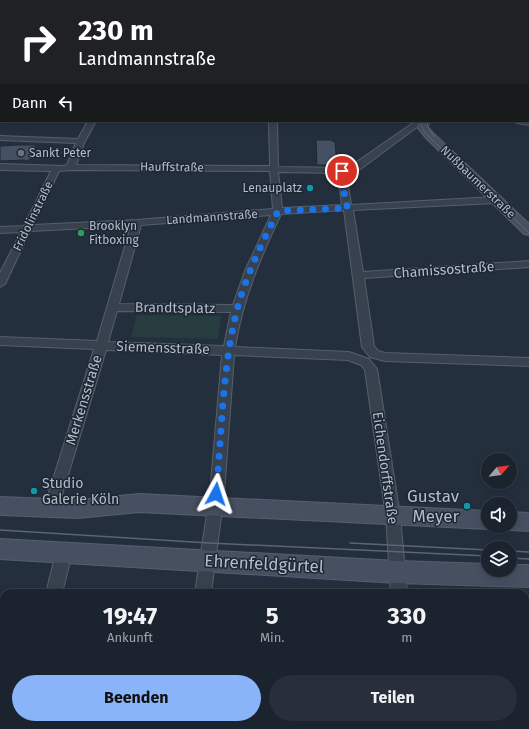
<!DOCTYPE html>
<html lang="de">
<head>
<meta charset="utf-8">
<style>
	body { margin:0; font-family:"Fira Sans",sans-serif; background:#282f3a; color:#f1f3f6; height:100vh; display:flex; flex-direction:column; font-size:15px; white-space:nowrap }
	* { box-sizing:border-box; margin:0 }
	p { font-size:13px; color:#a0a4aa }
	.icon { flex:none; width:22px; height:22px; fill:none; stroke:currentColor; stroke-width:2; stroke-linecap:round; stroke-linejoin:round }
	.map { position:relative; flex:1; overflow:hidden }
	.details { position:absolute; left:0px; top:589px; width:529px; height:140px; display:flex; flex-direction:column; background:#1b232e; border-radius:12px 12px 0 0; box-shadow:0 2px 10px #0003,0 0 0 1px #39404a }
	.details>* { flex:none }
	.guide { position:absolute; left:0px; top:0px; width:529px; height:122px; box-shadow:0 2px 10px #0003,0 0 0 1px #39404a; background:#202124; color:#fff; overflow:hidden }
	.needle { width:26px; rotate:61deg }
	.controls { position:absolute; left:481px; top:453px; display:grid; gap:8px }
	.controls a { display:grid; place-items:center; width:36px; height:36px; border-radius:50%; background:#1b232e; box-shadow:0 2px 10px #0003,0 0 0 1px #39404a; font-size:20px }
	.pin { position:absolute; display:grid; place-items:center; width:34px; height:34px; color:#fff; margin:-17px; border:2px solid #fff; border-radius:50%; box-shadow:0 1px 4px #0007 }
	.me { position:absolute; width:44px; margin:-22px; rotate:5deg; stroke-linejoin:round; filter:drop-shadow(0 0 3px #0008) }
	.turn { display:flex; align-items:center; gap:14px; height:84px; padding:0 12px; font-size:18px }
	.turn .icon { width:52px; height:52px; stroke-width:2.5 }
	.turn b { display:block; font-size:28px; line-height:34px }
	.then { display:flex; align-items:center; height:38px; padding:0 12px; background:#0003; gap:8px; font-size:15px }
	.eta { display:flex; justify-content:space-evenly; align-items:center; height:68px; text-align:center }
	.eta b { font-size:24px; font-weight:700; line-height:28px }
	.primary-button { display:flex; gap:8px; margin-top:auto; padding:8px 12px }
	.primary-button a { flex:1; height:46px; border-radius:24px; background:#8ab4f8; color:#111; font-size:16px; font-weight:700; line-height:46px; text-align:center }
	.primary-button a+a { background:#282f3a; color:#f1f3f6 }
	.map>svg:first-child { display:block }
</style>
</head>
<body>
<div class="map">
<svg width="529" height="729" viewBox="0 0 529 729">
	<rect width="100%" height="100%" fill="#242f3e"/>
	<path fill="#263c3f" d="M 137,315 L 221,316 L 218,339 L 131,337 Z"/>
	<path fill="#455162" stroke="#1f2835" d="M 316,140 L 330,140 L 335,142 L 337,165 L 317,165 Z
		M 17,145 L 36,145 L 34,149 L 50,151 L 26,161 L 24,160 L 0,161 L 0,146 Z"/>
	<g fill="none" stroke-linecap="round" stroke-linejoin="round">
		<g stroke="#565f6c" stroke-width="2">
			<path id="street" d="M 330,0 L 365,0 L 329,1 Z
				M 385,0 L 391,0 L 392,1 L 386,1 Z
				M 499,0 L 506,0 L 507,1 L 500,1 Z
				M 528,9 L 529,9 L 529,13 L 528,13 Z
				M 0,13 L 1,13 L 1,17 L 0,17 Z
				M 528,52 L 529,52 L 529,56 L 528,56 Z
				M 0,63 L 1,63 L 1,67 L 0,67 Z
				M 88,121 L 96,121 L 85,141 L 76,165 L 270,166 L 269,121 L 277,121 L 278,167 L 348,168 L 416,121 L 425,121 L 359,170 L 346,173 L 351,205 L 495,197 L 499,200 L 495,203 L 353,210 L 363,272 L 529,261 L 529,267 L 364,278 L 374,346 L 378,351 L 385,353 L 529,358 L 529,366 L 385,361 L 370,357 L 362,347 L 344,210 L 281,214 C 260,258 243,299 235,347 L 349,352 L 369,359 L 377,369 L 400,516 L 407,593 L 391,593 L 386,516 L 365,370 L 361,365 L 348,360 L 234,355 L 224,494 L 211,593 L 195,593 L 210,494 L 222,355 L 106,350 L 58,508 L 56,513 L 51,514 L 46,513 L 44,508 L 94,349 L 0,345 L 0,337 L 97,341 L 131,226 L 30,231 L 5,284 L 0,287 L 0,273 L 21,232 L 0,233 L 0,227 L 24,226 L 51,171 L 0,170 L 0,164 L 64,166 L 67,165 L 76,143 L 0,140 L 0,136 L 78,139 ZM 72,170 L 270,171 L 273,209 L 137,220 L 33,225 L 59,171 ZM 278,172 L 338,173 L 342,205 L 282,208 ZM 271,215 L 245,271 L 233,305 L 119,304 L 141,225 ZM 117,311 L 231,312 L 224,346 L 108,342 Z
				M 516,121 L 529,121 L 529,125 L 517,123 Z
				M 64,546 L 69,548 L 72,553 L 62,593 L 46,593 L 56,553 L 59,548 Z
				M 13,725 L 31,725 L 30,729 L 12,729 Z
				M 183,725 L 201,725 L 201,729 L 183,729 Z
				M 409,725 L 427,725 L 427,729 L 409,729 Z"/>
		</g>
		<g stroke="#565f6c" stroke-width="2">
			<path id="secondary" d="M 71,0 L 79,0 L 70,1 Z
				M 529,43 L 529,49 L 528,50 L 528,44 Z
				M 0,85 L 1,85 L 0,92 Z
				M 417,121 L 427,121 L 427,126 L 433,133 L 529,224 L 529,235 L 524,234 L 425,137 L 417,127 Z
				M 139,494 L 488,511 L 488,526 L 496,526 L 488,529 L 139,512 L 78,518 L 0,515 L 0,497 L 78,500 Z
				M 510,512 L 529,513 L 529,531 L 510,530 L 503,528 L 502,526 L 510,526 Z
				M 0,539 L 397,561 L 488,564 L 488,570 L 510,570 L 510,565 L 529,565 L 529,587 L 397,583 L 0,559 Z"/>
		</g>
		<use href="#street" fill="#38414e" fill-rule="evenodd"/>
		<use href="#secondary" fill="#465061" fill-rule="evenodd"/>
		<path stroke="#5a6575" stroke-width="1" d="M 528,45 L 529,43
			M 422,121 L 421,125 L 425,133 L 529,233
			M 431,121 L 428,127 L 434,137"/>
		<path stroke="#5a6575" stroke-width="1.5" d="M 0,530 L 209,543 L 488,556
			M 350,543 L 488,550
			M 510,551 L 529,552
			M 510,558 L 529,559"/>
	</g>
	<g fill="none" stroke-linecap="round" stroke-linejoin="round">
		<path stroke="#1a73e8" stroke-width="7" stroke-dasharray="0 12.6" d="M 216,494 C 222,433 222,369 237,310 C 246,275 262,243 278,211 L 348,208 L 345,201 L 342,171"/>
	</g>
	<circle fill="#6b7280" stroke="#1d2633" stroke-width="1.5" cx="21" cy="153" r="4"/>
	<g fill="#0f9aa8" stroke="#1d2633" stroke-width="1.5">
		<circle cx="310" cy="188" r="4"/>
		<circle cx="34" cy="491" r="4"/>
		<circle cx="467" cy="506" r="4"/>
	</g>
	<circle fill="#2e9e5b" stroke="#1d2633" stroke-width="1.5" cx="81" cy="233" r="4"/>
	<g text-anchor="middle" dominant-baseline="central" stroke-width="3" stroke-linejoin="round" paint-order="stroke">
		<g font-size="12" fill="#b4bcc9" stroke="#1d2633" text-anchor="start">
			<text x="29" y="153">Sankt Peter</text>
			<text x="302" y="188" text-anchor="end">Lenauplatz</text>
			<text x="89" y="226">Brooklyn<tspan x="89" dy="14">Fitboxing</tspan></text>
		</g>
		<g font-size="12" fill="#b4bcc9" stroke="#1d2633">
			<text transform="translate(172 167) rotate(1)">Hauffstraße</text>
			<text transform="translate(478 182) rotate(44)">Nußbaumerstraße</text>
			<text transform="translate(33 216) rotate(-64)">Fridolinstraße</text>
			<text transform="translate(212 217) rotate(-4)">Landmannstraße</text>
		</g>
		<g font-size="14" fill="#b4bcc9" stroke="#1d2633">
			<text transform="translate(444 270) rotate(-4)">Chamissostraße</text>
			<text transform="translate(175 308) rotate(1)">Brandtsplatz</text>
			<text transform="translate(163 348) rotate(2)">Siemensstraße</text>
			<text transform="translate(84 400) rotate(-73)">Merkensstraße</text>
			<text transform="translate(385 468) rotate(82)">Eichendorffstraße</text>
		</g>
		<g font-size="14" fill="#b4bcc9" stroke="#1d2633" text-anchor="start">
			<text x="42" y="483">Studio<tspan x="42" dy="16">Galerie Köln</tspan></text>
		</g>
		<g font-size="17" fill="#b4bcc9" stroke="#1d2633" text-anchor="end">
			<text x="459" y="496">Gustav<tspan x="459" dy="20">Meyer</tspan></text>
		</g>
		<g font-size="17" fill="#b4bcc9" stroke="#1d2633">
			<text transform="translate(264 564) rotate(3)">Ehrenfeldgürtel</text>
		</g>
	</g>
</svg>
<div class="controls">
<a><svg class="needle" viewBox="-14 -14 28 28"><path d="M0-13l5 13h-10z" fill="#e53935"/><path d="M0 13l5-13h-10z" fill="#a0a4aa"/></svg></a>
<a><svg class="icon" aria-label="sound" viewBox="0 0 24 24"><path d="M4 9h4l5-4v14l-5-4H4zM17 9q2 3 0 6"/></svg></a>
<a><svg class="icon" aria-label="layers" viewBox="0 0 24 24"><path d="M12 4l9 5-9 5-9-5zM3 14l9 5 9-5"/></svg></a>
</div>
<div class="pin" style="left:342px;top:171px;background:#d93025"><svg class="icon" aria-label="arrive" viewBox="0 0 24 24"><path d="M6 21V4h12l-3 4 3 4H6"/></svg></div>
<svg class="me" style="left:216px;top:494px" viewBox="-20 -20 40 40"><path d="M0-17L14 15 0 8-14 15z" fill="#1a73e8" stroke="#fff" stroke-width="4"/></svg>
<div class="guide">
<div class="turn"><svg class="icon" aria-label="right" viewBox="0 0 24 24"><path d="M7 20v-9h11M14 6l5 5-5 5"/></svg><div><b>230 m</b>Landmannstraße</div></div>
<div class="then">Dann<svg class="icon" aria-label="left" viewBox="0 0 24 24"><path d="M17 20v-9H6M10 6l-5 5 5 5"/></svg></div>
</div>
<section class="details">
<div class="eta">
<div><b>19:47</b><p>Ankunft</p></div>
<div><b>5</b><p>Min.</p></div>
<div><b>330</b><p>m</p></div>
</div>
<div class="primary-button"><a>Beenden</a><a>Teilen</a></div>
</section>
</div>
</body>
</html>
